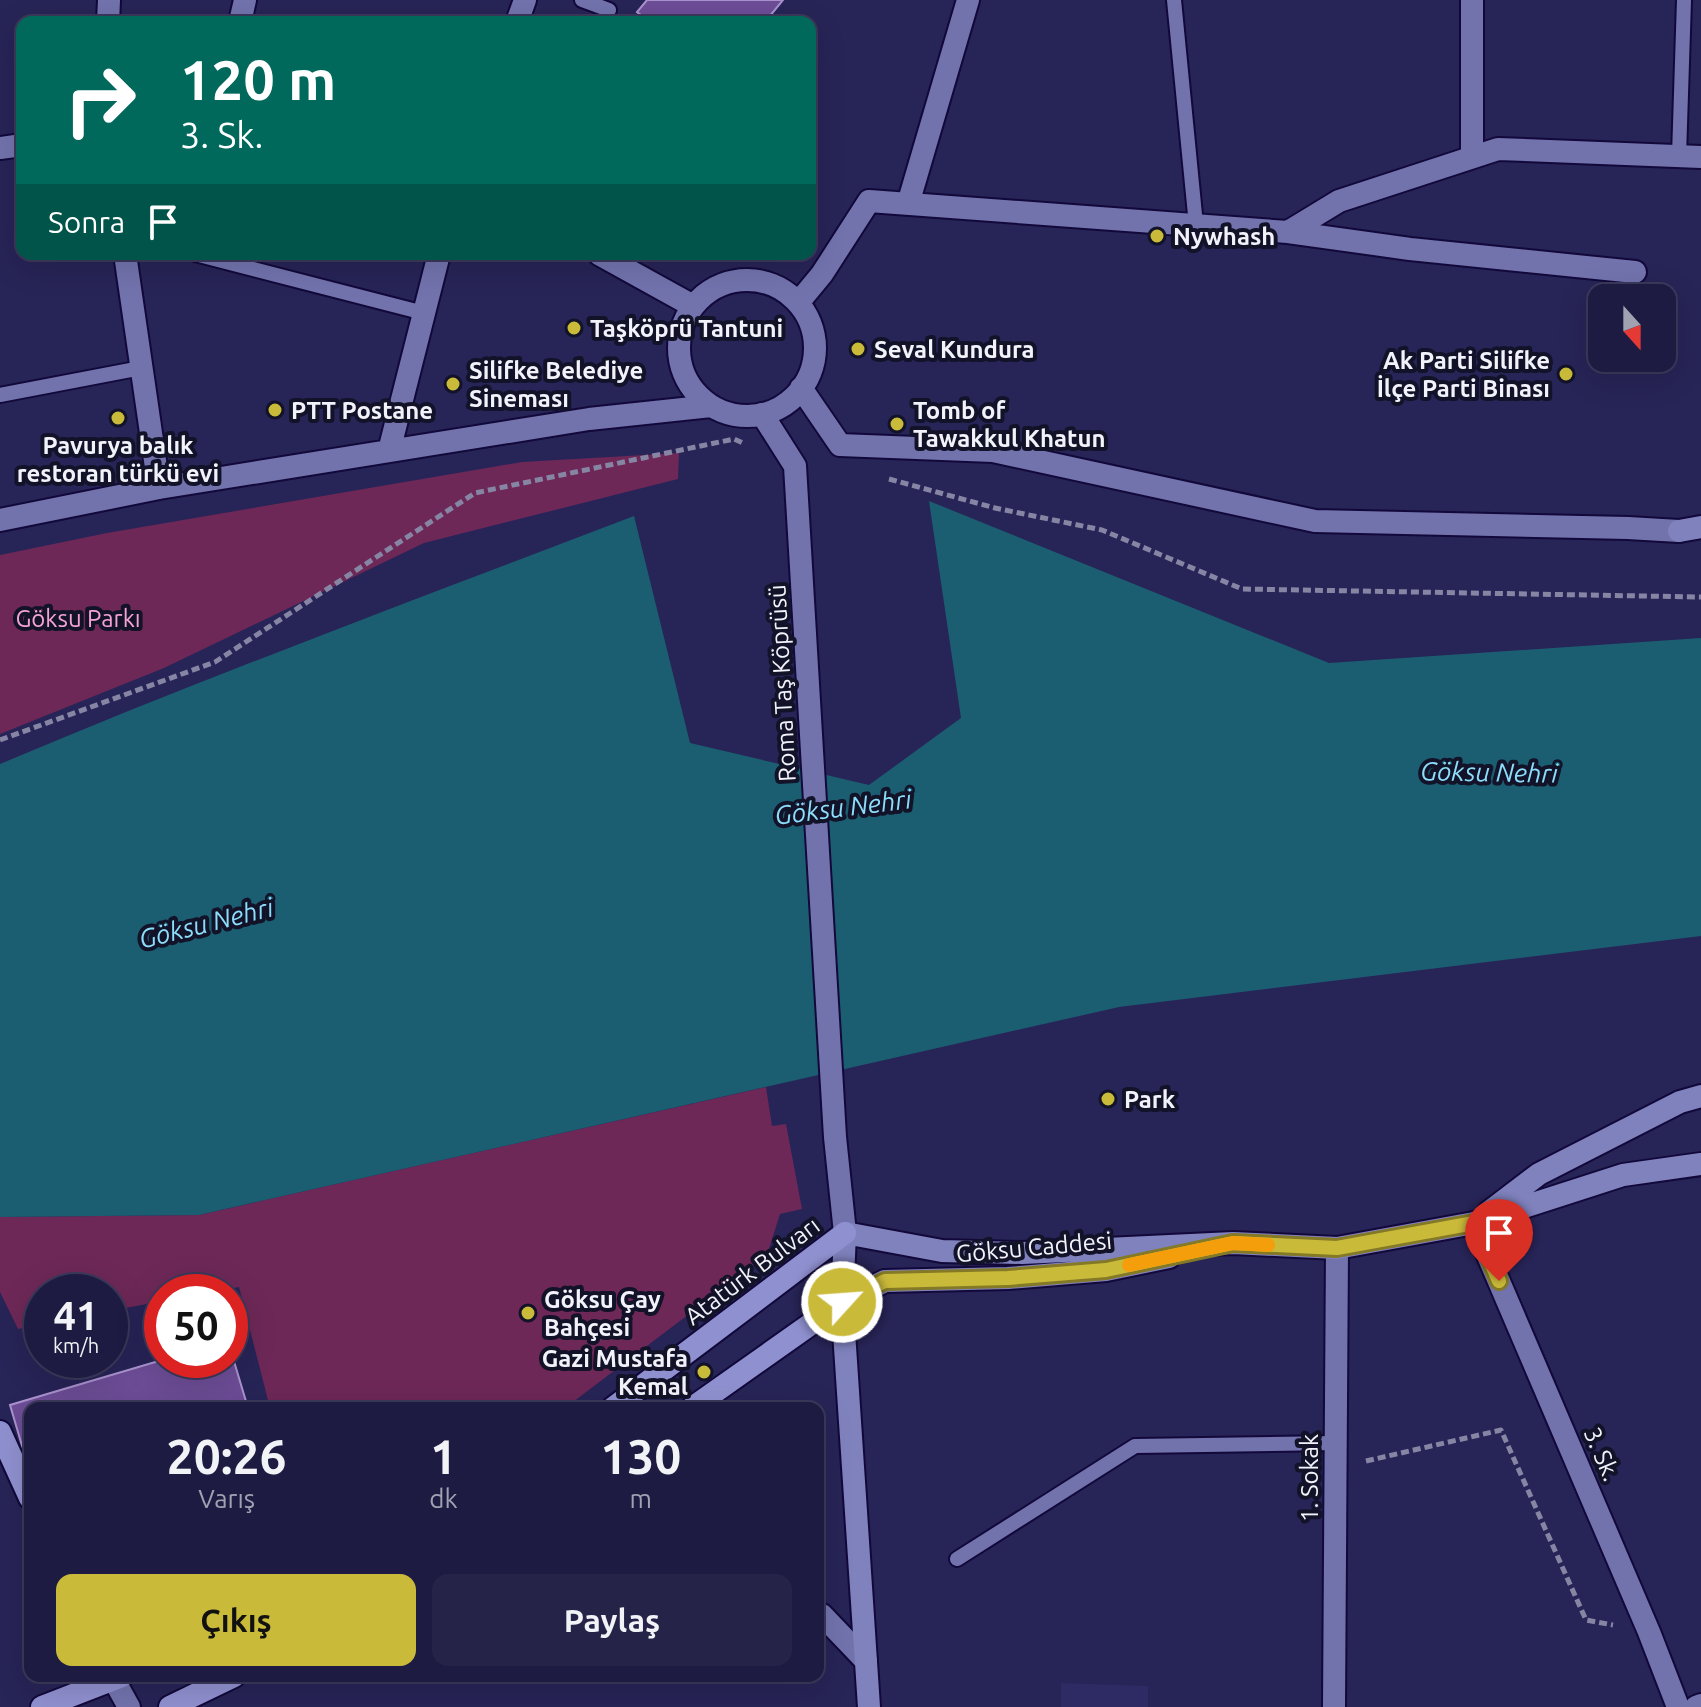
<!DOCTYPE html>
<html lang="tr">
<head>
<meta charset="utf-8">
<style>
	body { margin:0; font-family:Ubuntu,sans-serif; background:#252448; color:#f1f3f6; height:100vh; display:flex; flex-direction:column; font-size:30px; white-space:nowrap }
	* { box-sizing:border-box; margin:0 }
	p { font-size:26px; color:#a0a1b1 }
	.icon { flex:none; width:44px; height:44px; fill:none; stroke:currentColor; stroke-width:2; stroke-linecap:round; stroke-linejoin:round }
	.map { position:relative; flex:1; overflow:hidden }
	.drawer { position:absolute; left:24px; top:1402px; width:800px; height:280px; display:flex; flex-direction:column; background:#1d1b41; border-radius:16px; box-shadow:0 8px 32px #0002,0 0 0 2px #3b395a }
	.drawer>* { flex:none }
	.top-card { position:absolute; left:16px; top:16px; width:800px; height:244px; border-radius:16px; box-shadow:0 8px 32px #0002,0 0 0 2px #3b395a; background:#00695c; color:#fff; overflow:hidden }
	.needle { width:52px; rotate:159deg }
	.controls { position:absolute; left:1588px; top:284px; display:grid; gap:16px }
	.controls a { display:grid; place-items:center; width:88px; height:88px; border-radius:16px; background:#1d1b41; box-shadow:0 8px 32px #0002,0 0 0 2px #3b395a; font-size:40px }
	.speed { position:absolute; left:24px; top:1274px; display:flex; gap:16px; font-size:40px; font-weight:700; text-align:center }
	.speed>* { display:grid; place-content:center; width:104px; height:104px; border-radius:50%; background:#1d1b41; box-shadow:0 8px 32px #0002,0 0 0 2px #3b395a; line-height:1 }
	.speed small { font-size:20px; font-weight:400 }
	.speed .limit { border:12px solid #d22; background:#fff; color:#111 }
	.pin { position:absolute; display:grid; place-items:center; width:68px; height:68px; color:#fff; margin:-82px -34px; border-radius:50% 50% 50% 0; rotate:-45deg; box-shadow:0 0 8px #0007 }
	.pin .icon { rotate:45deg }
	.me { position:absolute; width:88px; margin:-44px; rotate:64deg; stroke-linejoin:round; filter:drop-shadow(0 0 6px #0008) }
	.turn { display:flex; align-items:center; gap:28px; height:168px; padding:0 32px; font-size:36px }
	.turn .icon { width:104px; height:104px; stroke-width:2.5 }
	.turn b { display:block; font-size:56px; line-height:68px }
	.then { display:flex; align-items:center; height:76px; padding:0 32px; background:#0003; gap:16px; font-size:30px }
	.eta { display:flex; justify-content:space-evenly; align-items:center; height:136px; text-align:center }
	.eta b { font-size:48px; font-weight:700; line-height:56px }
	.action { display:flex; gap:16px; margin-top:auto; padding:16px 32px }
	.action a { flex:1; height:92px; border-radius:16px; background:#caba3a; color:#111; font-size:32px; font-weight:700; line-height:92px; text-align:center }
	.action a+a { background:#252448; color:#f1f3f6 }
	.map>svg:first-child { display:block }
</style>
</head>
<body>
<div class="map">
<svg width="1701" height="1707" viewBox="0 0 1701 1707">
	<rect width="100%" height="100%" fill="#272457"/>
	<path fill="#2e2a64" d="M 1061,1683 L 1148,1686 L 1148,1707 L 1061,1707 Z"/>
	<path fill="#6d2857" d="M 679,453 L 678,479 L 424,543 L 164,668 L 0,734 L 0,555 L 107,533 L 522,462 Z
		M 766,1087 L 772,1126 L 786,1124 L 802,1209 L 780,1214 L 767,1255 L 565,1408 L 270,1408 L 239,1287 L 210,1292 L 162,1292 L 162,1301 L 110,1311 L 110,1292 L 42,1292 L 42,1324 L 18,1329 L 0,1292 L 0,1217 L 199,1215 Z"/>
	<path fill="#1c5e71" d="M 929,501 L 1329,663 L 1701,638 L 1701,936 L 1119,1007 L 199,1215 L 0,1217 L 0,764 C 209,676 422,597 634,516 L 690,743 L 869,785 L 961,718 Z"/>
	<path fill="#6d4d97" stroke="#ab93cf" stroke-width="2" d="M 647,0 L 783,0 L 765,22 L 650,22 L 637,12 Z
		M 230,1348 L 248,1408 L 30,1408 L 30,1473 L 10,1405 L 162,1360 L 230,1360 Z"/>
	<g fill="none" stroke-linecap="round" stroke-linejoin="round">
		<g stroke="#12093a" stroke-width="18">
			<path id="service" d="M 582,0 L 609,10
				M 1174,0 L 1196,225
				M 1679,156 L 1684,0
				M 195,254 L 424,313
				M 0,395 L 141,368
				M 957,1559 L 1135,1446 L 1335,1443"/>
		</g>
		<g stroke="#12093a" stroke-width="26">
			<path id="pedestrian" d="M 762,414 L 795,466 L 835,1137 L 845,1233"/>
		</g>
		<g stroke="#12093a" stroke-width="26">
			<path id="minor" d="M 108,22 L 109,0
				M 240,22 L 245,0
				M 517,22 L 525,0
				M 0,148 L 22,145
				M 1472,157 L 1472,0
				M 908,204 L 968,0
				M 1288,232 L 1410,249 L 1635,272
				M 125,254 L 159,488
				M 599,254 L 693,306
				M679 348a68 68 0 1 1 136 0a68 68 0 1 1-136 0Z
				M 798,303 L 822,274 L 869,201 L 1288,232 L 1339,201 L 1498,149 L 1701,157
				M 801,388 L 840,445 L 993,451 L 1315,521 L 1628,528 L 1679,531
				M 389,451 L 439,254
				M 0,520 L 159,488 L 589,419 L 711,406
				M 1474,1223 L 1649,1632 L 1678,1707
				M 818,1613 L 822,1615 L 866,1661
				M 114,1680 L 129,1707
				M 1334,1707 L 1337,1248
				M 1696,1707 L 1701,1705"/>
		</g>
		<g stroke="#12093a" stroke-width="26">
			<path id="secondary" d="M 1679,531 L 1701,527
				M 1489,1212 L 1539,1174 L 1680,1102 L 1701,1096
				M 842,1302 L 885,1281 L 1008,1278 L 1106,1270 L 1169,1257
				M 869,1707 L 842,1302 L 845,1233 L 942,1251 L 1022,1253 L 1233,1243 L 1337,1248 L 1474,1223 L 1623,1175 L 1701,1164"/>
		</g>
		<g stroke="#12093a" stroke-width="26">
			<path id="primary" d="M 613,1408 L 845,1233
				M 692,1408 L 842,1302
				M 0,1432 L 30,1498
				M 42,1707 L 122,1676
				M 170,1707 L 234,1676"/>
		</g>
		<path stroke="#8685a3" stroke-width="5" stroke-dasharray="8 4" stroke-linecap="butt" d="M 889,479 L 995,508 L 1102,530 L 1242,589 L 1701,597
			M 0,740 L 215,662 L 475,493 L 734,439 L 745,444
			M 1366,1461 L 1501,1430 L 1586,1620 L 1613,1625"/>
		<use href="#service" stroke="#7273ad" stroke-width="14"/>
		<use href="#pedestrian" stroke="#7273ad" stroke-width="22"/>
		<use href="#minor" stroke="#7273ad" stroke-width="22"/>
		<use href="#secondary" stroke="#8082be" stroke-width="22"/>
		<use href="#primary" stroke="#8f90cf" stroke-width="22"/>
	</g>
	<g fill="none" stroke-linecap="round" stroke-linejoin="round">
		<g stroke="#837926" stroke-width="20">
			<path id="route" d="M 842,1302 L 885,1281 L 1008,1278 L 1106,1270 L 1233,1243 L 1337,1248 L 1474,1223 L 1499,1281"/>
		</g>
		<use href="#route" stroke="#caba3a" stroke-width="14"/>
		<path stroke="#f59e0b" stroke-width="14" d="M 1129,1265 L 1233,1243 L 1268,1245"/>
	</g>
	<g fill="#caba3a" stroke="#121228" stroke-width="3">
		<circle cx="1157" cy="236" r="8"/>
		<circle cx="574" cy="328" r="8"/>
		<circle cx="858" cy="349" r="8"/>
		<circle cx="1566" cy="374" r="8"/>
		<circle cx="453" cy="384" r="8"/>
		<circle cx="275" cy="410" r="8"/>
		<circle cx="118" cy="418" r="8"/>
		<circle cx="897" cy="424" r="8"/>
		<circle cx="1108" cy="1099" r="8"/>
		<circle cx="528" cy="1313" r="8"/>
		<circle cx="704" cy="1372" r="8"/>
	</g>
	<g text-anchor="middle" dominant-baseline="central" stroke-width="8" stroke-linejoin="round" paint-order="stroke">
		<g font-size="24" font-weight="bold" fill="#f2f3fa" stroke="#121228" text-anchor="start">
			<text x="1173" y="236">Nywhash</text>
			<text x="590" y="328">Taşköprü Tantuni</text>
			<text x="874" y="349">Seval Kundura</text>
			<text x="1550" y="360" text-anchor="end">Ak Parti Silifke<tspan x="1550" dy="28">İlçe Parti Binası</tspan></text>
			<text x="469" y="370">Silifke Belediye<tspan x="469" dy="28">Sineması</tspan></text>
			<text x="291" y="410">PTT Postane</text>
			<text x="913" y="410">Tomb of<tspan x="913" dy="28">Tawakkul Khatun</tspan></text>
			<text x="118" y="445" text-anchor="middle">Pavurya balık<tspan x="118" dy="28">restoran türkü evi</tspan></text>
			<text x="1124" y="1099">Park</text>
			<text x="544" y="1299">Göksu Çay<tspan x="544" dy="28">Bahçesi</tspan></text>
			<text x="688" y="1358" text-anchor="end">Gazi Mustafa<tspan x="688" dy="28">Kemal</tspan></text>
		</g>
		<g font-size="24" fill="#f6a2d6" stroke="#121228">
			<text x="78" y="618">Göksu Parkı</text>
		</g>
		<g font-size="24" fill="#f2f3fa" stroke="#121228">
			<text transform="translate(782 683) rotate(-93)">Roma Taş Köprüsü</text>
			<text transform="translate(1034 1247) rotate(-5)">Göksu Caddesi</text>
			<text transform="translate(752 1271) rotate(-37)">Atatürk Bulvarı</text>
			<text transform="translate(1602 1454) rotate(67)">3. Sk.</text>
			<text transform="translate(1309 1478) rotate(-90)">1. Sokak</text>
		</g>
		<g font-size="26" font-style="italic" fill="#8bddfa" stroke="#121228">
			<text transform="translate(1489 772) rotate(1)">Göksu Nehri</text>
			<text transform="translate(843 807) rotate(-7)">Göksu Nehri</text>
			<text transform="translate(206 923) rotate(-14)">Göksu Nehri</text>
		</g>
	</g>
</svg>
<div class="controls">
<a><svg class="needle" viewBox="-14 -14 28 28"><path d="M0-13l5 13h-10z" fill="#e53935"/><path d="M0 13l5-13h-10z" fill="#a0a1b1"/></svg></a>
</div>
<div class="speed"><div>41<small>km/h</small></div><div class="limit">50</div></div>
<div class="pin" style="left:1499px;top:1281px;background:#d93025"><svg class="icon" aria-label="arrive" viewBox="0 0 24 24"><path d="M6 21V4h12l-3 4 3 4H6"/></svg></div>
<svg class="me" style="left:842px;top:1302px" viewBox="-20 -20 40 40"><circle r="17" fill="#caba3a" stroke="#fff" stroke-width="3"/><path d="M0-11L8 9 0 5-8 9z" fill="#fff"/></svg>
<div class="top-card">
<div class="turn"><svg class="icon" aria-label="right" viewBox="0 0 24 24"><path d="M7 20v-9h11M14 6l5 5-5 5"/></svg><div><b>120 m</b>3. Sk.</div></div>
<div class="then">Sonra<svg class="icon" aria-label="arrive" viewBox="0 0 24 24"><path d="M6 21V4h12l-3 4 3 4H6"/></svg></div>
</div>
<section class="drawer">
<div class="eta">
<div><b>20:26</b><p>Varış</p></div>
<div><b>1</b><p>dk</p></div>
<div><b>130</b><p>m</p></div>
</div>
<div class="action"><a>Çıkış</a><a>Paylaş</a></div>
</section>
</div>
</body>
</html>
